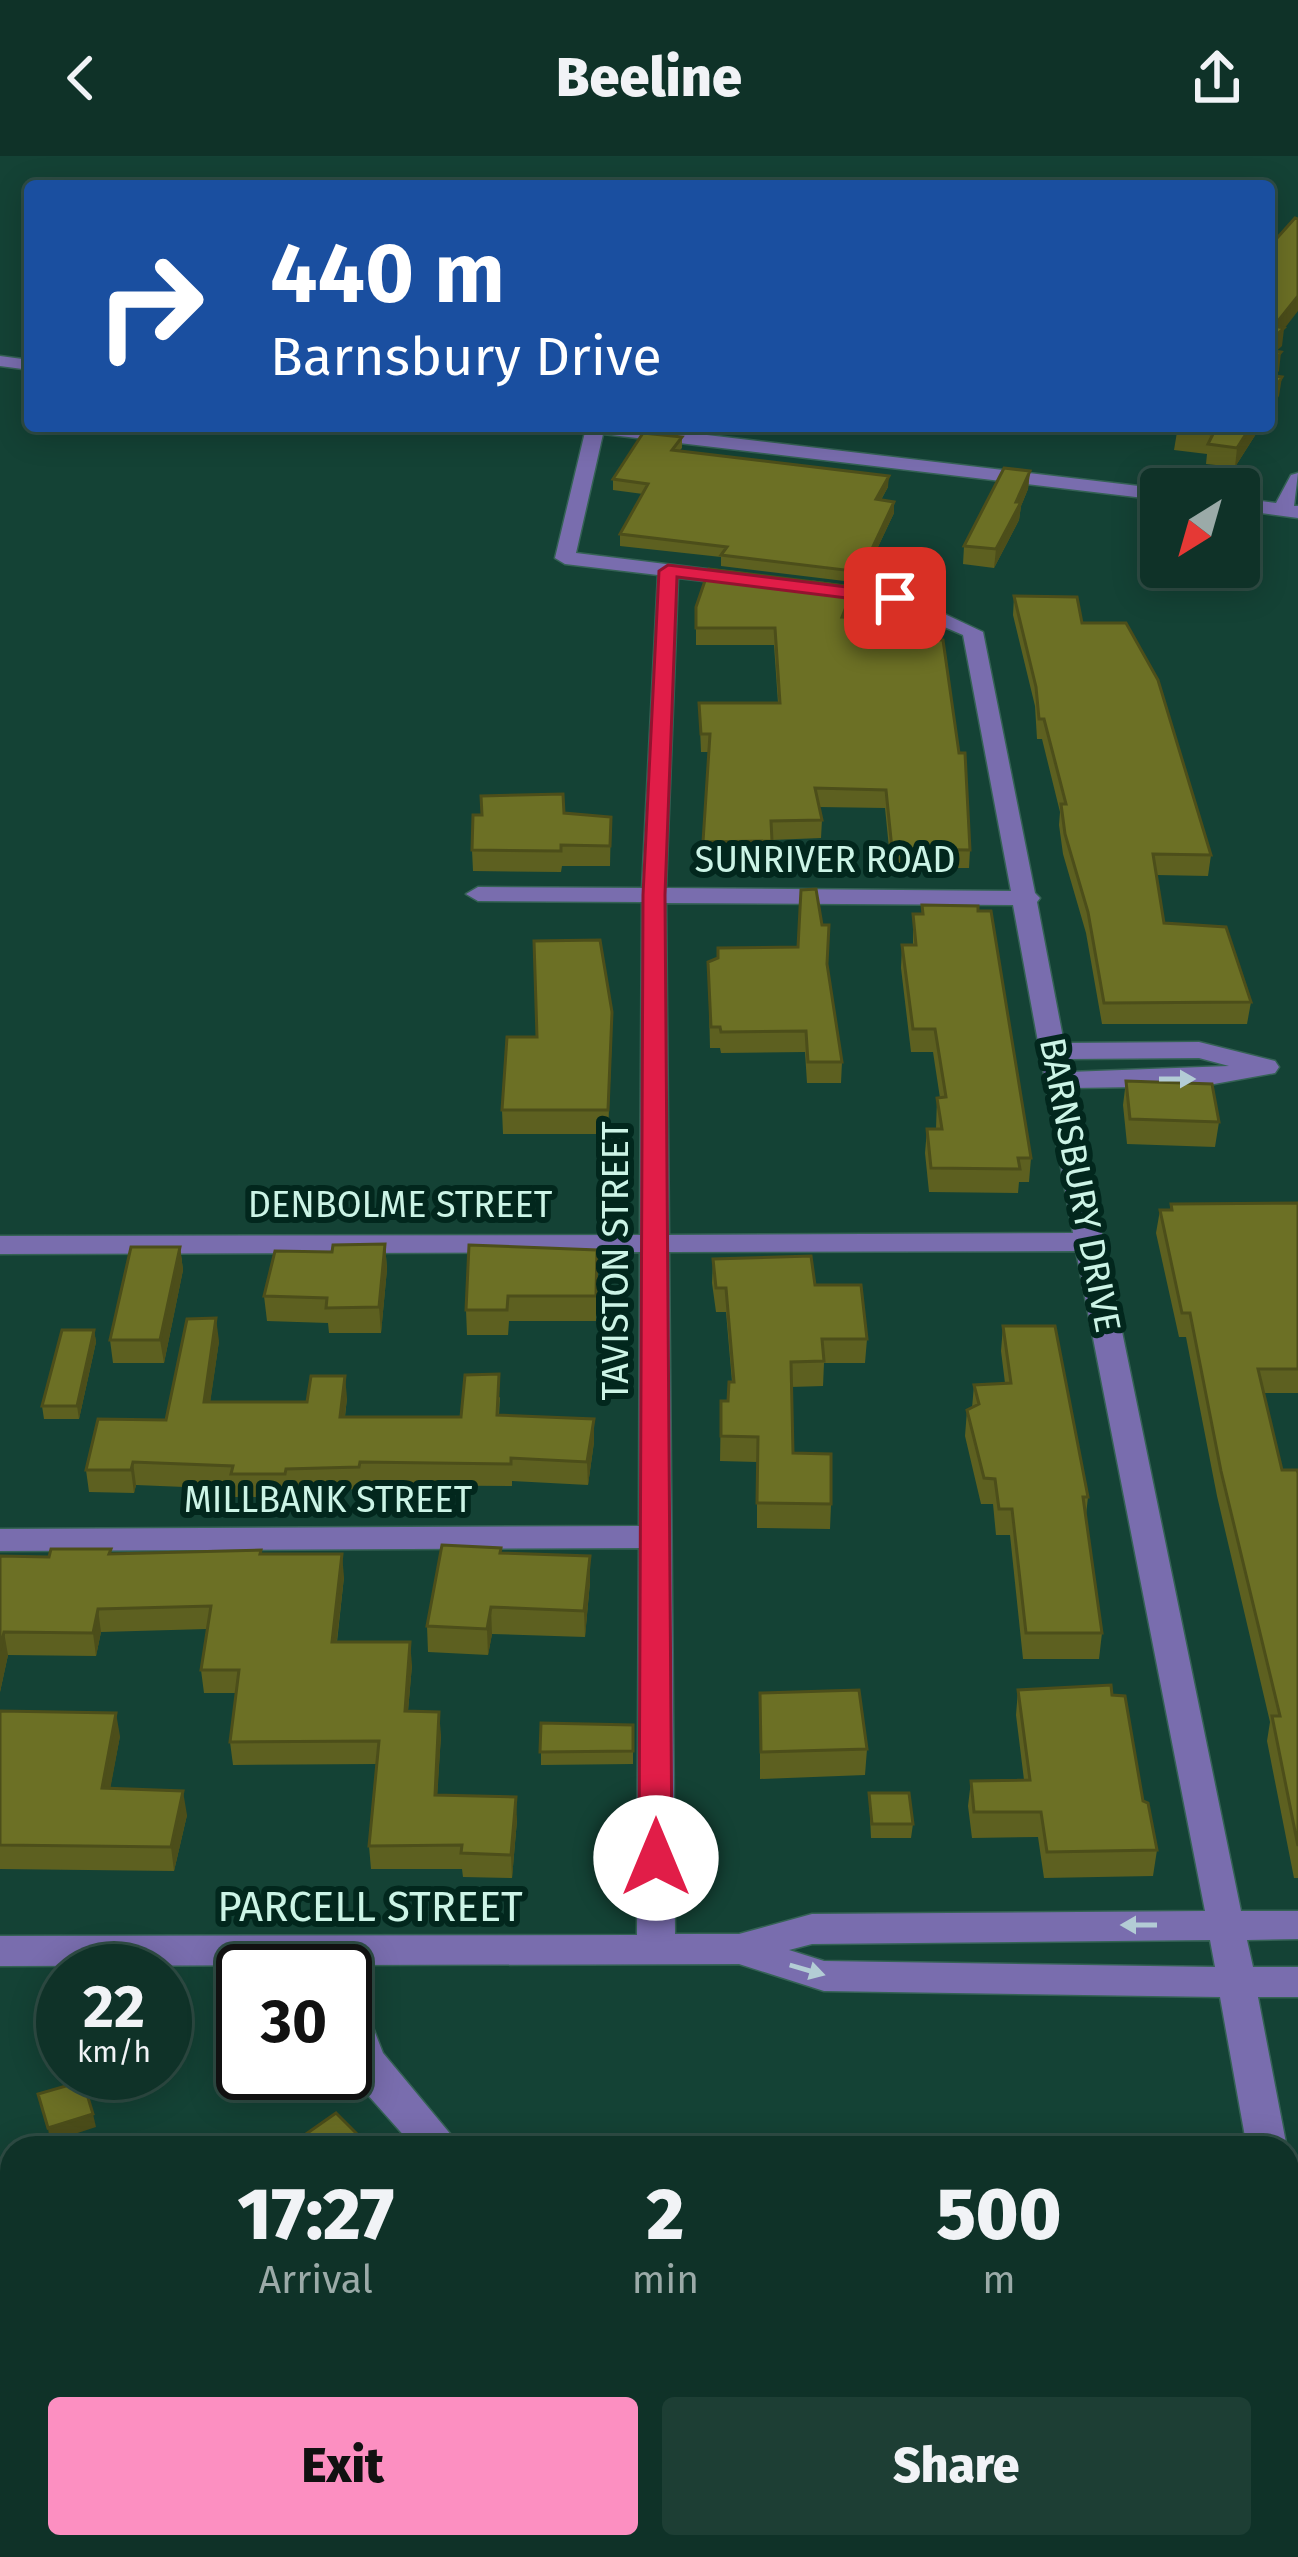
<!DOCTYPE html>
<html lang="en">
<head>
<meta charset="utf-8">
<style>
	body { margin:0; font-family:"Fira Sans",sans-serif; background:#1d3e34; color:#f1f3f6; height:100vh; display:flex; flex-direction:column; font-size:45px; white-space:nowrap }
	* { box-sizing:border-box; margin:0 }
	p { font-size:39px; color:#9baaa8 }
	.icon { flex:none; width:66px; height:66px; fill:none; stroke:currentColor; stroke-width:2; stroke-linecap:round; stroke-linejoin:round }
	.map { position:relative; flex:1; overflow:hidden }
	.side { position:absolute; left:0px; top:1980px; width:1299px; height:423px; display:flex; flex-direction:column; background:#0f3228; border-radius:36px 36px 0 0; box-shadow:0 6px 30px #0003,0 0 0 3px #2f4d45 }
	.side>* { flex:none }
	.banner { position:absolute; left:24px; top:24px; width:1251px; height:252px; border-radius:12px; box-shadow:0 6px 30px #0003,0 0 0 3px #2f4d45; background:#1a4fa0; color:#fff; overflow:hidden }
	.needle { width:78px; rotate:217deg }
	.tools { position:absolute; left:1140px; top:312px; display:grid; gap:24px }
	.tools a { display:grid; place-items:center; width:120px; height:120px; border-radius:12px; background:#0f3228; box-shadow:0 6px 30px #0003,0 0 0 3px #2f4d45; font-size:60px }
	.speed { position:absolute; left:36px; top:1788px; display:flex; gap:24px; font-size:60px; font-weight:700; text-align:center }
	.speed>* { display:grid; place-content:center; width:156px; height:156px; border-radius:50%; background:#0f3228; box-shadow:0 6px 30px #0003,0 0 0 3px #2f4d45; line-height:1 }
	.speed small { font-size:30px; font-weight:400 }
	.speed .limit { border:6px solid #111; border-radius:18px; background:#fff; color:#111 }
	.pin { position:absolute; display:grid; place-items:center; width:102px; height:102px; color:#fff; margin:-51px; border-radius:24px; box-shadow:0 6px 18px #0006 }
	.me { position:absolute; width:132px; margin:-66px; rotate:0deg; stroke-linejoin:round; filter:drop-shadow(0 0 9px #0008) }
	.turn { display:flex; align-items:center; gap:42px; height:252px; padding:0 48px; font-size:54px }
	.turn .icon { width:156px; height:156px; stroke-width:2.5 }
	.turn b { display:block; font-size:84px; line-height:102px }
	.eta { display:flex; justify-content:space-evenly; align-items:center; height:204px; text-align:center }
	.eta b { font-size:72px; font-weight:800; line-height:84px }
	.action { display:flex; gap:24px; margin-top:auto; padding:24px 48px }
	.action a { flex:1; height:138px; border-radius:12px; background:#fc8fc1; color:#111; font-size:48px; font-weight:800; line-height:138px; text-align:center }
	.action a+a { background:#1d3e34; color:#f1f3f6 }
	header { display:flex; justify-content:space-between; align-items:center; height:156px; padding:0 48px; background:#0f3228; font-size:54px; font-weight:800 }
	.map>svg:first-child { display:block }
</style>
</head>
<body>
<header><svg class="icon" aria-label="back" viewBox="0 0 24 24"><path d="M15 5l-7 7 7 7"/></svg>Beeline<svg class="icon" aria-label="share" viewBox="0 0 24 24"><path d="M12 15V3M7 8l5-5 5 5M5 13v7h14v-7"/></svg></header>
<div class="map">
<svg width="1298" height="2401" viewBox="0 0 1298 2401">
	<rect width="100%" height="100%" fill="#144235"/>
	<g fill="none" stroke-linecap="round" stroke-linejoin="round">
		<g stroke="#356255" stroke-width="3">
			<path id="minor" d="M 0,200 L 30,204 L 30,214 L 0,210 Z
				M 575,270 L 631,270 L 1164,333 L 1161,344 L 603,278 L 576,397 L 747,418 L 757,424 L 747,430 L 678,422 L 666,732 L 1011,735 L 963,479 L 891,448 L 813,438 L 803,432 L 813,426 L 902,438 L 983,476 L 1035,737 L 1040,742 L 1037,746 L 1064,887 L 1199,886 L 1275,905 L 1279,911 L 1275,917 L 1203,930 L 1072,932 L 1241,1755 L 1298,1755 L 1298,1783 L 1247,1784 L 1253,1811 L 1298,1811 L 1298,1841 L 1258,1841 L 1287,1992 L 1247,1992 L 1220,1841 L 824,1835 L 739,1808 L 0,1810 L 0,1780 L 637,1779 L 639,1392 L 0,1395 L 0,1373 L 639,1370 L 640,1096 L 0,1098 L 0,1080 L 640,1079 L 642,746 L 478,745 L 466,738 L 478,731 L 642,732 L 658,419 L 565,408 L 555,402 L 585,276 ZM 666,747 L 1013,749 L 1073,1077 L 669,1079 ZM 1199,902 L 1229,910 L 1069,916 L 1067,903 ZM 1076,1095 L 1205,1755 L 812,1758 L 739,1778 L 675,1778 L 669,1096 ZM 1210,1784 L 1215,1811 L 824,1805 L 789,1794 L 812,1788 Z
				M 1298,317 L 1294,350 L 1298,350 L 1298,362 L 1239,354 L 1239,342 L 1276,347 L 1291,319 Z
				M 345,1829 L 358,1833 L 383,1897 L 462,1992 L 415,1992 L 367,1938 L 345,1898 Z
				M 1287,2086 L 1298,2090 L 1298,2185 L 1287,2181 Z
				M 1287,2202 L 1298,2204 L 1298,2242 L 1287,2240 Z"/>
		</g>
		<use href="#minor" fill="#796dae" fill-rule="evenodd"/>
	</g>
	<path fill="#5d6020" d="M 1178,270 L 1261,270 L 1235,311 L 1206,308 L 1207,298 L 1174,294 Z
		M 682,281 L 682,292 L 679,295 L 888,331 L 881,344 L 894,346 L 894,357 L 861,427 L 721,410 L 721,401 L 620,390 L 620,378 L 643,338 L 613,334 L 613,323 Z
		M 1030,315 L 1028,333 L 1021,350 L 1019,364 L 994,412 L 963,408 L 964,390 Z
		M 854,431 L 853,448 L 847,462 L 866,481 L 970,694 L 969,712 L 891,712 L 885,652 L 819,651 L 822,664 L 821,682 L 772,684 L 772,704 L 702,704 L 709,596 L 701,596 L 699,547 L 778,547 L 774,489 L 696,489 L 696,451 Z
		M 1014,440 L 1082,467 L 1211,699 L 1208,720 L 1156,719 L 1164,767 L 1251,846 L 1247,868 L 1102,868 L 1086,777 L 1063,698 L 1059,669 L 1060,656 L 1042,583 L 1037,583 L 1035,550 L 1013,459 Z
		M 564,657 L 611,661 L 610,710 L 562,710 L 561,716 L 473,715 L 472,694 Z
		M 922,749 L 1031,1002 L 1029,1026 L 1019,1026 L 1018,1037 L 929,1036 L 925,997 L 927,973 L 936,973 L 937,942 L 940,942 L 933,896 L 911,896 L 901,812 L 902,789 L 913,789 L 913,758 L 922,758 Z
		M 708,806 L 827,808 L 842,906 L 841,927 L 807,927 L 805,896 L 721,897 L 720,892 L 710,892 Z
		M 612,879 L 608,978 L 503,978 L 502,954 L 537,881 Z
		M 1126,925 L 1219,966 L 1215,991 L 1127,988 L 1123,949 Z
		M 1298,1047 L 1298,1237 L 1264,1237 L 1282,1314 L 1298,1317 L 1298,1722 L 1294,1722 L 1267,1585 L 1270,1566 L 1217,1340 L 1186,1181 L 1179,1181 L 1156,1077 L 1160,1054 L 1170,1054 L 1171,1048 Z
		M 385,1088 L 387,1113 L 381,1177 L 329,1177 L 328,1167 L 267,1165 L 264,1140 L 332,1096 Z
		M 180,1091 L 183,1114 L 164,1207 L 113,1207 L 110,1184 Z
		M 597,1094 L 596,1165 L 509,1165 L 508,1179 L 467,1179 L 466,1154 Z
		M 713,1103 L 815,1129 L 867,1183 L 865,1207 L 824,1207 L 823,1230 L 791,1231 L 793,1297 L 831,1348 L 830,1373 L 757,1372 L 757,1306 L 720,1305 L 721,1245 L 728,1245 L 732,1226 L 726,1156 L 716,1156 L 712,1127 Z
		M 1003,1170 L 1088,1341 L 1086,1359 L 1102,1477 L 1099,1503 L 1023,1503 L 1010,1379 L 996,1379 L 993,1348 L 981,1348 L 965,1280 L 967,1254 L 972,1252 L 974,1229 L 1005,1227 L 1001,1195 Z
		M 94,1174 L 96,1186 L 79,1263 L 44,1263 L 42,1250 Z
		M 219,1185 L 210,1246 L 307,1246 L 347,1242 L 345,1261 L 461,1261 L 500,1241 L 499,1259 L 594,1286 L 588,1329 L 512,1325 L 512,1330 L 362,1329 L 361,1333 L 288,1336 L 287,1341 L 234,1341 L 233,1333 L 136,1329 L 134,1337 L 89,1336 L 86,1314 L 166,1264 Z
		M 501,1397 L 590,1426 L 585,1481 L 492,1478 L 488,1499 L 428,1496 L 427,1470 Z
		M 111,1398 L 261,1398 L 344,1421 L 337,1486 L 412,1509 L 408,1555 L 441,1579 L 437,1639 L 517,1664 L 512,1722 L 463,1721 L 462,1713 L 371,1713 L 369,1690 L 377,1608 L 233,1609 L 230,1586 L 236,1537 L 204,1537 L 201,1514 L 207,1473 L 101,1476 L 96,1500 L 8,1499 L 0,1536 L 0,1400 L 49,1401 Z
		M 1018,1534 L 1112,1539 L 1157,1694 L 1153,1720 L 1044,1722 L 1038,1681 L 972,1682 L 968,1650 L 971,1625 L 1024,1624 L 1016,1559 Z
		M 760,1537 L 867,1593 L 865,1619 L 760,1623 Z
		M 0,1555 L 120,1580 L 110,1632 L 187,1659 L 174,1715 L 0,1713 Z
		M 541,1567 L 633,1569 L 633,1608 L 541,1609 Z
		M 869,1637 L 913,1668 L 911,1682 L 871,1682 Z
		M 0,2309 L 12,2391 L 108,2391 L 98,2401 L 0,2401 Z
		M 588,2391 L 650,2391 L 648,2401 L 588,2401 Z
		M 1167,2391 L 1274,2391 L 1271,2401 L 1169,2401 Z"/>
	<path fill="#4c4e1a" d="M 1298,140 L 1298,155 L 1284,173 L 1282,190 L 1269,202 L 1269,186 L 1274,170 Z
		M 1281,196 L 1279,215 L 1269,226 L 1269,210 Z
		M 1282,221 L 1279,240 L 1269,257 L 1269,242 Z
		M 1251,270 L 1261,270 L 1235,311 L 1237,292 Z
		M 1030,315 L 1028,333 L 1021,350 L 1019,364 L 994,412 L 996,393 Z
		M 889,320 L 888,331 L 875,354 L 876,343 Z
		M 894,346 L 894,357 L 861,427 L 861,416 Z
		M 854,431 L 853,448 L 841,479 L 842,461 Z
		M 385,1088 L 387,1113 L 381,1177 L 379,1151 Z
		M 180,1091 L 183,1114 L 164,1207 L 160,1184 Z
		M 216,1162 L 219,1185 L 207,1269 L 204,1246 Z
		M 94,1174 L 96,1186 L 79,1263 L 77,1250 Z
		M 345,1220 L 347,1242 L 342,1284 L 340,1261 Z
		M 594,1263 L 594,1286 L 588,1329 L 587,1306 Z
		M 133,1306 L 136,1329 L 134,1337 L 131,1314 Z
		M 342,1398 L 344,1421 L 334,1509 L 332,1486 Z
		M 590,1400 L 590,1426 L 585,1481 L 584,1455 Z
		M 491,1451 L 492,1478 L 488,1499 L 487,1473 Z
		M 98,1453 L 101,1476 L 96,1500 L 93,1477 Z
		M 4,1476 L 8,1499 L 0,1536 L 0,1494 Z
		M 410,1486 L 412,1509 L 406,1578 L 405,1555 Z
		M 439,1556 L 441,1579 L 436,1662 L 435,1639 Z
		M 116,1557 L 120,1580 L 106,1656 L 102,1632 Z
		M 183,1635 L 187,1659 L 174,1715 L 171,1691 Z
		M 516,1641 L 517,1664 L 512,1722 L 511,1699 Z
		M 93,1958 L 96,1971 L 50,1986 L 48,1972 Z
		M 12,2103 L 12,2118 L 0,2124 L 0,2109 Z
		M 61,2391 L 108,2391 L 98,2401 L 50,2401 Z
		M 644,2391 L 650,2391 L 648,2401 L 644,2401 Z"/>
	<path fill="#6c7025" stroke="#4c4e1a" stroke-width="3" d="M 1295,62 L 1298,63 L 1298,140 L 1274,170 L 1284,172 L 1269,186 L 1269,91 Z
		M 1269,194 L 1281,196 L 1269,210 Z
		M 1269,219 L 1282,221 L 1269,242 Z
		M 1178,270 L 1251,270 L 1237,292 L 1208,288 L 1213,278 L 1176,274 Z
		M 643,277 L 682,281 L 672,294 L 889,320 L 876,343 L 894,346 L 861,416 L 721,399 L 727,391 L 620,378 L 648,328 L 613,323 Z
		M 1004,312 L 1030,315 L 1016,346 L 1021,346 L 996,393 L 964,390 Z
		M 709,413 L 854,431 L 842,461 L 862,462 L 866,481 L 943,484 L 959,597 L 965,597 L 970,694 L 892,693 L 886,634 L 815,632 L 822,664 L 771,665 L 772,685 L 703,686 L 710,578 L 701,578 L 699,547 L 780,547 L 775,472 L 696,472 L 696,451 Z
		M 1014,440 L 1077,441 L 1082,467 L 1126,467 L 1158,524 L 1211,699 L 1153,698 L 1164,767 L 1226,771 L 1251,846 L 1104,847 L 1088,756 L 1065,678 L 1061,648 L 1066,648 L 1044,563 L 1039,563 L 1036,531 Z
		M 563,638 L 564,657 L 611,661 L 610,690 L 561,689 L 561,695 L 472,694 L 473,659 L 482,659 L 481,640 Z
		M 816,733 L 822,769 L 829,769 L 827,808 L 842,906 L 808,906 L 806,875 L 721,876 L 720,871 L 711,871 L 708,806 L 718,802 L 718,792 L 798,791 L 801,734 Z
		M 922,749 L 978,750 L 978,755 L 991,755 L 1031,1002 L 1018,1002 L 1020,1013 L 931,1012 L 927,973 L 942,973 L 937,942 L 946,941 L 935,873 L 913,873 L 902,789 L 916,789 L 913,758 L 923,758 Z
		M 600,784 L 612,856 L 608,954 L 502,954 L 507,881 L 537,881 L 534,785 Z
		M 1126,925 L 1212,928 L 1219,966 L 1130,963 Z
		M 1298,1047 L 1298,1213 L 1258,1213 L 1282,1314 L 1297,1314 L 1298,1317 L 1298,1690 L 1272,1560 L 1280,1560 L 1221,1315 L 1190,1157 L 1182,1157 L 1160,1054 L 1172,1054 L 1171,1048 Z
		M 385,1088 L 379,1151 L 326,1152 L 327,1142 L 264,1140 L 275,1095 L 332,1096 L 333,1089 Z
		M 469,1089 L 597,1094 L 596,1140 L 508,1140 L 507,1154 L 466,1154 Z
		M 131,1091 L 180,1091 L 160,1184 L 110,1184 Z
		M 811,1100 L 815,1129 L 861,1129 L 867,1183 L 822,1183 L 824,1205 L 791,1206 L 793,1297 L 831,1298 L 831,1348 L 757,1347 L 758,1281 L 721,1280 L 721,1245 L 728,1245 L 729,1226 L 734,1226 L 726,1132 L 716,1132 L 713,1103 Z
		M 216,1162 L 204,1246 L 307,1246 L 311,1220 L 345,1220 L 340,1261 L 461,1261 L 465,1219 L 499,1218 L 497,1259 L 594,1263 L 587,1306 L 511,1302 L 511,1308 L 360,1306 L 359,1311 L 286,1313 L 285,1318 L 231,1318 L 233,1310 L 133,1306 L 131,1314 L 86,1314 L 98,1263 L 166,1264 L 187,1163 Z
		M 1003,1170 L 1055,1170 L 1088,1341 L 1083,1341 L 1102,1477 L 1026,1477 L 1012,1353 L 999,1353 L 995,1323 L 984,1322 L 967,1254 L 979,1248 L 974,1229 L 1011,1227 Z
		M 62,1174 L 94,1174 L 77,1250 L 42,1250 Z
		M 442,1389 L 501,1392 L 500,1397 L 590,1400 L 584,1455 L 491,1451 L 487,1473 L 427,1470 Z
		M 51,1393 L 111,1393 L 109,1398 L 261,1394 L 260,1398 L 342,1398 L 332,1486 L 410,1486 L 405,1555 L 439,1556 L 435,1639 L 516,1641 L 511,1699 L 461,1697 L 462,1689 L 369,1690 L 379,1585 L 230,1586 L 239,1514 L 201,1514 L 211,1450 L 98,1453 L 93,1477 L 4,1476 L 0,1494 L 0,1400 L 49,1401 Z
		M 1111,1529 L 1112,1539 L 1125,1540 L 1143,1645 L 1148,1647 L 1157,1694 L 1047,1696 L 1041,1656 L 974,1656 L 971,1625 L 1030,1624 L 1018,1534 Z
		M 859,1534 L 867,1593 L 761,1596 L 760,1537 Z
		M 0,1555 L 116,1557 L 102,1632 L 183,1635 L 171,1691 L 0,1689 Z
		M 541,1567 L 633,1569 L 633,1595 L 540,1596 Z
		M 869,1637 L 909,1637 L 913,1668 L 872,1668 Z
		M 83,1925 L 93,1958 L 48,1972 L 38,1938 Z
		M 336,1957 L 371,1992 L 286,1992 Z
		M 0,2025 L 12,2044 L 12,2103 L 0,2109 Z
		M 12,2297 L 12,2391 L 61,2391 L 50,2401 L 21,2401 L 0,2382 L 0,2309 Z
		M 724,2391 L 780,2391 L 777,2401 L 721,2401 Z"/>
	<defs><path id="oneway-solid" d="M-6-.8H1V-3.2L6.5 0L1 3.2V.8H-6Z" transform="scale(3)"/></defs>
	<g fill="#b3ccd5">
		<use href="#oneway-solid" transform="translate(1177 923)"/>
		<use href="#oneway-solid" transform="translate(1139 1769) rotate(180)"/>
		<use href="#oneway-solid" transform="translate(807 1814) rotate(16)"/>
	</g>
	<path fill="#e11d48" stroke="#92132f" stroke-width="3" d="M 668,409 L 895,437 L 904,442 L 895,448 L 677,421 L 665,739 L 672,1702 L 667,1711 L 656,1715 L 644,1711 L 639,1702 L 643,739 L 659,415 Z"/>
	<g text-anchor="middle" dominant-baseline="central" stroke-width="12" stroke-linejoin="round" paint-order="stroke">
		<g font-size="36" fill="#ccf4e6" stroke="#02271d">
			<text x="825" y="704">SUNRIVER ROAD</text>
			<text transform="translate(1080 1029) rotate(79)">BARNSBURY DRIVE</text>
			<text x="400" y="1049">DENBOLME STREET</text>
			<text transform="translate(616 1105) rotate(-90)">TAVISTON STREET</text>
			<text x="328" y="1344">MILLBANK STREET</text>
		</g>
		<g font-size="42" fill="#ccf4e6" stroke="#02271d">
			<text x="370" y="1751">PARCELL STREET</text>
		</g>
	</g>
</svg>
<div class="tools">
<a><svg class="needle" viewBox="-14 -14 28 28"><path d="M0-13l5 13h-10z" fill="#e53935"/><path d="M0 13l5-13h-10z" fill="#9baaa8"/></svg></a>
</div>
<div class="speed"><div>22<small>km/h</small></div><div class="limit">30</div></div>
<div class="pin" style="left:895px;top:442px;background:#d93025"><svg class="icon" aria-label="arrive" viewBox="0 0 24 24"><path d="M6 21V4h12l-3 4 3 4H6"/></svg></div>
<svg class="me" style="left:656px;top:1702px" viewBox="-20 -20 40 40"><circle r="19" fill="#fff"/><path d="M0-13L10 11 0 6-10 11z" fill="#e11d48"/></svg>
<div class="banner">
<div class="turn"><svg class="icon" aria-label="right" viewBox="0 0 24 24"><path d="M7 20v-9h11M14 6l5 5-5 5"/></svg><div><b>440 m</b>Barnsbury Drive</div></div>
</div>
<section class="side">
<div class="eta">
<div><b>17:27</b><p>Arrival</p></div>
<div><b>2</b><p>min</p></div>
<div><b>500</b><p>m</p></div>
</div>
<div class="action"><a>Exit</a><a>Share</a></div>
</section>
</div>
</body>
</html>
